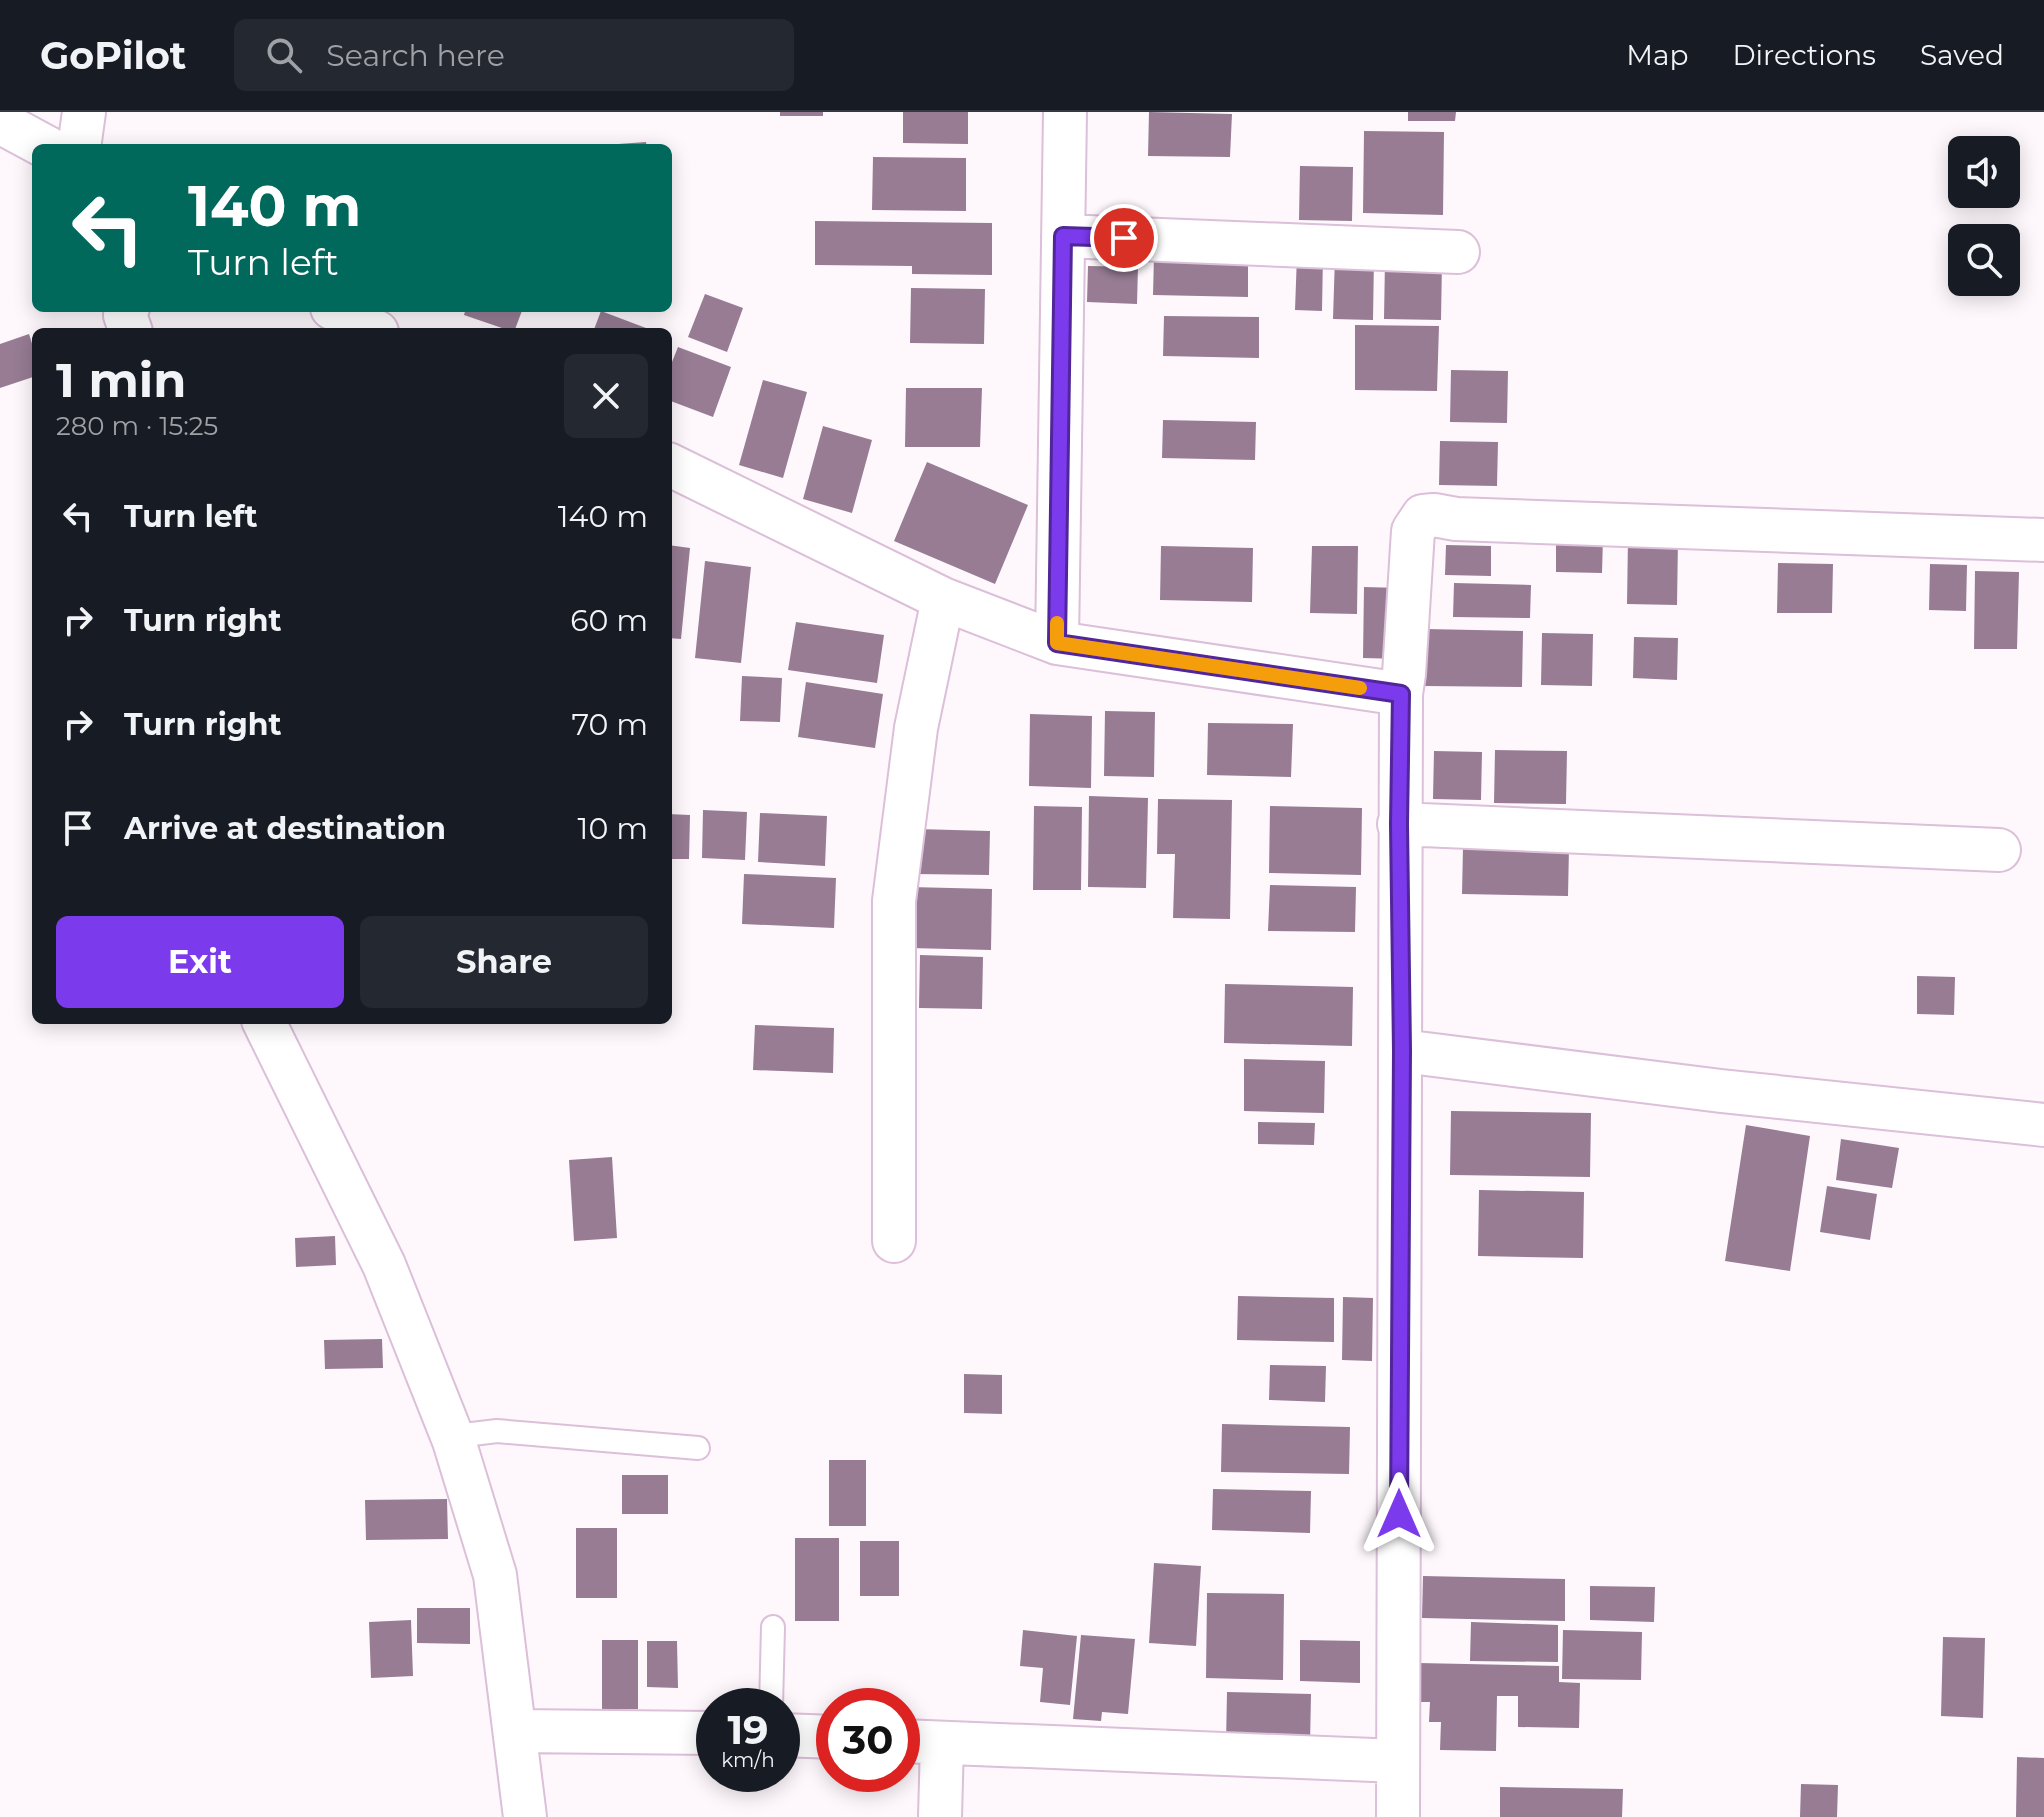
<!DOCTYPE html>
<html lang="en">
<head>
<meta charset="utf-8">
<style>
	body { margin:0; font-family:Montserrat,sans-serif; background:#242831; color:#f1f3f6; height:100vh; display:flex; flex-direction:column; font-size:30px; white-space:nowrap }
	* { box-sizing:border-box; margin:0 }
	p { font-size:26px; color:#9ea1a6 }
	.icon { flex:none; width:44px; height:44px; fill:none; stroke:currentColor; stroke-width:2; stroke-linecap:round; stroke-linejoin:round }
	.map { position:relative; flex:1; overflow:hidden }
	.panel { position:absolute; left:32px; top:216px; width:640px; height:696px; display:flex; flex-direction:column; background:#171b24; border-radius:12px; box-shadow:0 4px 20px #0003 }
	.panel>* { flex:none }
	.top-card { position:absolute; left:32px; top:32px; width:640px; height:168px; border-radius:12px; box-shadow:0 4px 20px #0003; background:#00695c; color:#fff; overflow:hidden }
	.controls { position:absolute; left:1948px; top:24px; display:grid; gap:16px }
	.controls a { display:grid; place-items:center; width:72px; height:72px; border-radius:12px; background:#171b24; box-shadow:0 4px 20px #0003; font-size:40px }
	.speed { position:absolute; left:696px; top:1576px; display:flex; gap:16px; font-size:40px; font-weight:700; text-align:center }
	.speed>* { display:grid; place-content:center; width:104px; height:104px; border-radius:50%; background:#171b24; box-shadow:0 4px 20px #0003; line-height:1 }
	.speed small { font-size:20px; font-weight:400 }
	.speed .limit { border:12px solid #d22; background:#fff; color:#111 }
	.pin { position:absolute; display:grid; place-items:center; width:68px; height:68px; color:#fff; margin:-34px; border:4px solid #fff; border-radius:50%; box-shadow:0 2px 8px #0007 }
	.me { position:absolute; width:88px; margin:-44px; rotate:0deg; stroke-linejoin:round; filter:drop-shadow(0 0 6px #0008) }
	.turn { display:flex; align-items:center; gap:28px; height:168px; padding:0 24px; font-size:36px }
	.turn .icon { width:104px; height:104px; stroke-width:2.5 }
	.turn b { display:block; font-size:56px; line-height:68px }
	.round { display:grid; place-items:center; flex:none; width:84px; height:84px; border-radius:12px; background:#242831 }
	.headline { display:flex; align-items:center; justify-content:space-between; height:136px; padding:0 24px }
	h1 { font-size:48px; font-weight:700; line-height:60px }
	.primary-button { display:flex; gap:16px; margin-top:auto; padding:16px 24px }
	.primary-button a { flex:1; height:92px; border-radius:12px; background:#7c3aed; color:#fff; font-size:32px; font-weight:700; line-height:92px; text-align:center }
	.primary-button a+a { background:#242831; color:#f1f3f6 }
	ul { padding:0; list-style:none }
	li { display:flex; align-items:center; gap:24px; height:104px; padding:0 24px }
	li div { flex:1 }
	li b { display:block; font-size:30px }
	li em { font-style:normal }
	header { display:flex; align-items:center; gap:48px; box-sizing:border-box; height:112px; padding:0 40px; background:#171b24; border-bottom:2px solid #363941 }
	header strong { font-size:38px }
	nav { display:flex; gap:44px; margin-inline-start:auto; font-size:28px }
	.search { width:560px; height:72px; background:#242831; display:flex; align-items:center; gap:20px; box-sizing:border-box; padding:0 28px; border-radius:12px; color:#9ea1a6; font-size:30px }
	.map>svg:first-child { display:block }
</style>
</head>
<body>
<header>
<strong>GoPilot</strong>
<div class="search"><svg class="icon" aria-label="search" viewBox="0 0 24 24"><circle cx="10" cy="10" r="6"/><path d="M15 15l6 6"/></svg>Search here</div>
<nav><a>Map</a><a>Directions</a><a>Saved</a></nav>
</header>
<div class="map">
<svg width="2044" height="1705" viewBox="0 0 2044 1705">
	<rect width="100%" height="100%" fill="#fef8fd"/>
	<path fill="#977c94" d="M 780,0 L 823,0 L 823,4 L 780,4 Z
		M 903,0 L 968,0 L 968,32 L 903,31 Z
		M 1149,0 L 1232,2 L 1230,45 L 1148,44 Z
		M 1408,0 L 1456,0 L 1455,9 L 1408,9 Z
		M 1364,19 L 1444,20 L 1443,103 L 1363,101 Z
		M 646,30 L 647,36 L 590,36 L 590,34 Z
		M 873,45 L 966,46 L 966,99 L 872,98 Z
		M 1300,54 L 1353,55 L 1352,109 L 1299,108 Z
		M 815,109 L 992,111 L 992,163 L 912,162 L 912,154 L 815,153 Z
		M 1154,143 L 1248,145 L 1248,185 L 1153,183 Z
		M 1297,143 L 1323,143 L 1322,199 L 1295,198 Z
		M 1335,144 L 1374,145 L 1373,208 L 1333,207 Z
		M 1385,148 L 1442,149 L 1441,208 L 1384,207 Z
		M 1088,154 L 1138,155 L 1137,192 L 1087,190 Z
		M 911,176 L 985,177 L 984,232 L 910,231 Z
		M 705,182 L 743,196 L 727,240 L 688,225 Z
		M 466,196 L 523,196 L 514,220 L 464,203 Z
		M 601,199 L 646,216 L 645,220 L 593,220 Z
		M 1164,204 L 1259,205 L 1259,246 L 1163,244 Z
		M 1355,213 L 1439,214 L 1437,279 L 1355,278 Z
		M 29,222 L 36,244 L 36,264 L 0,276 L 0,232 Z
		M 678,235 L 731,255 L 713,305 L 668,288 L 668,260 Z
		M 1451,258 L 1508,259 L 1507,311 L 1450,310 Z
		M 763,268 L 807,280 L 783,366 L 739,353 Z
		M 906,276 L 982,276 L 980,335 L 905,335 Z
		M 1163,308 L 1256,310 L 1255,348 L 1162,346 Z
		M 823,314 L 872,328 L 852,401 L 803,387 Z
		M 1440,329 L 1498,330 L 1497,374 L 1439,373 Z
		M 927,350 L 1028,393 L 995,472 L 894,429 Z
		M 1556,424 L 1603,425 L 1602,461 L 1556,460 Z
		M 1628,426 L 1678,427 L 1677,493 L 1627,492 Z
		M 668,433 L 690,436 L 681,527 L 668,526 Z
		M 1446,433 L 1491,434 L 1491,464 L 1445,463 Z
		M 1161,434 L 1253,436 L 1252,490 L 1160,488 Z
		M 1312,434 L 1358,434 L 1357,502 L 1310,501 Z
		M 705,449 L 751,455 L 741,551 L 695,546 Z
		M 1778,451 L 1833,452 L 1832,501 L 1777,501 Z
		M 1930,452 L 1967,453 L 1966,499 L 1929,498 Z
		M 1975,459 L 2019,460 L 2017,537 L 1974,537 Z
		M 1454,471 L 1531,473 L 1530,506 L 1453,505 Z
		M 1364,475 L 1402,476 L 1401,547 L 1363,546 Z
		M 796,510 L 884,523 L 877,571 L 788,558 Z
		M 1426,517 L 1523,519 L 1522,575 L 1425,574 Z
		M 1542,521 L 1593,522 L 1592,574 L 1541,573 Z
		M 1634,525 L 1678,526 L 1677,568 L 1633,566 Z
		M 742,564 L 782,566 L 780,610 L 740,609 Z
		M 806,570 L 883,582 L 875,636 L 798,625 Z
		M 1105,599 L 1155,600 L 1154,665 L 1104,664 Z
		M 1030,602 L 1092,604 L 1091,676 L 1029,674 Z
		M 1208,611 L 1293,612 L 1291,665 L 1207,663 Z
		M 1495,638 L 1567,639 L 1566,692 L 1494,691 Z
		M 1434,639 L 1482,640 L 1481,688 L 1433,687 Z
		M 1089,684 L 1148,686 L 1146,776 L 1088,775 Z
		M 1158,687 L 1232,688 L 1230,807 L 1173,806 L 1175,742 L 1157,742 Z
		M 1034,694 L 1082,695 L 1081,778 L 1033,778 Z
		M 1270,694 L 1362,696 L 1361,763 L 1269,761 Z
		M 703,698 L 747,700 L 745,748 L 702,746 Z
		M 760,701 L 827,704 L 825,754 L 758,750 Z
		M 668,702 L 690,703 L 689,747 L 668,747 Z
		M 917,717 L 990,719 L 989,763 L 916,762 Z
		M 1463,735 L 1569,736 L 1568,784 L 1462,782 Z
		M 744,762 L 836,766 L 834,816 L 742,812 Z
		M 1270,773 L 1356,775 L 1355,820 L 1268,819 Z
		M 910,775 L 992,777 L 991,838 L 909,836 Z
		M 920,843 L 983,845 L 982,897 L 919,896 Z
		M 1917,864 L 1955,865 L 1954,903 L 1917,902 Z
		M 1225,872 L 1353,875 L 1352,934 L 1224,931 Z
		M 755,913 L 834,916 L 833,961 L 753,958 Z
		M 1244,947 L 1325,949 L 1324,1001 L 1244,999 Z
		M 1451,999 L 1591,1001 L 1590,1065 L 1450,1063 Z
		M 1258,1010 L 1315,1011 L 1314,1033 L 1258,1032 Z
		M 1746,1013 L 1810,1024 L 1790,1159 L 1725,1149 Z
		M 1841,1027 L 1899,1036 L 1892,1076 L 1836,1068 Z
		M 612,1045 L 617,1126 L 574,1129 L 569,1048 Z
		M 1827,1074 L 1877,1082 L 1870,1128 L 1820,1120 Z
		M 1479,1078 L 1584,1080 L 1583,1146 L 1478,1144 Z
		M 335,1124 L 336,1153 L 296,1155 L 295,1126 Z
		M 1238,1184 L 1334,1186 L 1334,1230 L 1237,1228 Z
		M 1343,1185 L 1373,1186 L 1372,1249 L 1342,1248 Z
		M 382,1227 L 383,1256 L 325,1257 L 324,1228 Z
		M 1270,1253 L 1326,1254 L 1325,1290 L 1269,1288 Z
		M 964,1262 L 1002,1263 L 1002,1302 L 964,1301 Z
		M 1222,1312 L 1350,1315 L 1349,1362 L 1221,1360 Z
		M 829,1348 L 866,1348 L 866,1414 L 829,1414 Z
		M 622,1363 L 668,1363 L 668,1402 L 622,1402 Z
		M 1213,1377 L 1311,1379 L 1310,1421 L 1212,1418 Z
		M 447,1387 L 448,1427 L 366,1428 L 365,1388 Z
		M 576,1416 L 617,1416 L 617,1486 L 576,1486 Z
		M 795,1426 L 839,1426 L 839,1509 L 795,1509 Z
		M 860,1429 L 899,1429 L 899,1484 L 860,1484 Z
		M 1154,1451 L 1201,1454 L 1196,1534 L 1149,1531 Z
		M 1423,1464 L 1565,1467 L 1565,1509 L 1422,1506 Z
		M 1590,1474 L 1655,1475 L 1654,1510 L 1590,1508 Z
		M 1207,1481 L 1284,1482 L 1283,1568 L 1206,1566 Z
		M 417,1496 L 470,1496 L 470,1532 L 417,1531 Z
		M 411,1508 L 413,1564 L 371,1566 L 369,1510 Z
		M 1471,1510 L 1558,1513 L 1558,1550 L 1470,1549 Z
		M 1023,1518 L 1077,1524 L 1070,1593 L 1040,1590 L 1043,1556 L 1020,1554 Z
		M 1563,1518 L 1642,1520 L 1641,1568 L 1562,1567 Z
		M 1081,1523 L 1135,1527 L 1128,1602 L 1102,1600 L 1101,1609 L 1073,1607 Z
		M 1943,1525 L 1985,1526 L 1983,1606 L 1941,1604 Z
		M 602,1528 L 638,1528 L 638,1597 L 602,1597 Z
		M 1300,1528 L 1360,1529 L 1360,1571 L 1300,1569 Z
		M 647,1529 L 677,1529 L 678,1576 L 647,1575 Z
		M 1418,1551 L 1559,1554 L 1559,1570 L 1580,1571 L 1579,1616 L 1518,1615 L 1518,1584 L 1497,1584 L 1496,1639 L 1440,1638 L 1441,1610 L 1429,1610 L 1430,1590 L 1417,1590 Z
		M 1227,1580 L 1311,1582 L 1310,1633 L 1226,1631 Z
		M 2017,1645 L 2044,1646 L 2044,1705 L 2016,1705 Z
		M 1801,1672 L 1838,1673 L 1837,1705 L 1800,1705 Z
		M 1500,1675 L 1623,1677 L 1622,1705 L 1500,1705 Z"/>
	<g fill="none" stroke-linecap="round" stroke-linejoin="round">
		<g stroke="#dcbfd8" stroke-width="26">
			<path id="service" d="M 454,1329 L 464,1323 L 497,1319 L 698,1336
				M 771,1594 L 773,1515"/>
		</g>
		<g stroke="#dcbfd8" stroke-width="46">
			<path id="minor" d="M 1065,0 L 1057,531 L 1401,582 L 1398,1705
				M 0,10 L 48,36
				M 79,36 L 84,0
				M 1063,124 L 1458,140
				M 128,196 L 125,203 L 131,220
				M 332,196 L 377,220
				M 668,352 L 943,487 L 1057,531
				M 1401,582 L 1404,562 L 1413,419 L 1423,404 L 1434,403 L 1456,407 L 2044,428
				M 1399,712 L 1999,738
				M 263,908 L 384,1153 L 454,1329 L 495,1463 L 525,1705
				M 1402,939 L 1721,979 L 2044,1013
				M 894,1129 L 894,789 L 916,616 L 943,487
				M 515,1619 L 714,1621
				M 782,1623 L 834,1625
				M 902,1629 L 1398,1649
				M 940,1705 L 942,1631"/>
		</g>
		<use href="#service" stroke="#fff" stroke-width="22"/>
		<use href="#minor" stroke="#fff" stroke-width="42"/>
	</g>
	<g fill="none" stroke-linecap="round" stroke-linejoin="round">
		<g stroke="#51269a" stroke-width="20">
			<path id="route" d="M 1124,126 L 1063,124 L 1057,531 L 1401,582 L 1399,712 L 1402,939 L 1399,1402"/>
		</g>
		<use href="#route" stroke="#7c3aed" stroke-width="14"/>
		<path stroke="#f59e0b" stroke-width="14" d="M 1057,511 L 1057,531 L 1360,576"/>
	</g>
</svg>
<div class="controls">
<a><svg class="icon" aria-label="sound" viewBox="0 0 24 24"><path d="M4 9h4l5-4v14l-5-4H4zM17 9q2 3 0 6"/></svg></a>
<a><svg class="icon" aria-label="search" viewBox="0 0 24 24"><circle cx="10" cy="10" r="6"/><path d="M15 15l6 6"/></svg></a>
</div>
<div class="speed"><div>19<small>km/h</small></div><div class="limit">30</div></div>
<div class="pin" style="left:1124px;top:126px;background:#d93025"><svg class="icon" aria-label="arrive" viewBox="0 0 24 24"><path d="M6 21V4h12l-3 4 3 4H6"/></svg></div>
<svg class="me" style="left:1399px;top:1402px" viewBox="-20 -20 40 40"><path d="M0-17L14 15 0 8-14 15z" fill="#7c3aed" stroke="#fff" stroke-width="4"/></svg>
<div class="top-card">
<div class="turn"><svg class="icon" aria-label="left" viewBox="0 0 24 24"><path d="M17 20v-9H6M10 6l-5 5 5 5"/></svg><div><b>140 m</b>Turn left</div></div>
</div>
<section class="panel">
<div class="headline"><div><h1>1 min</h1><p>280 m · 15:25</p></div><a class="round"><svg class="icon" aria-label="close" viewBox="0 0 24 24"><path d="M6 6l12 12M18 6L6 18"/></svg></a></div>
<ul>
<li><svg class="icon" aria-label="left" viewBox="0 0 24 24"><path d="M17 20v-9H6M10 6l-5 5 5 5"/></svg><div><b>Turn left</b></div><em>140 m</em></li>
<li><svg class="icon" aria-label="right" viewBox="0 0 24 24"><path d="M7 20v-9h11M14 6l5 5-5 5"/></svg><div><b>Turn right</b></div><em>60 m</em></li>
<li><svg class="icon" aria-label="right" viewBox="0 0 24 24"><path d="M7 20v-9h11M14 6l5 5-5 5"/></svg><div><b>Turn right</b></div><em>70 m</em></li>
<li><svg class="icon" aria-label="arrive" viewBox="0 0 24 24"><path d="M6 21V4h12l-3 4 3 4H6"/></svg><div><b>Arrive at destination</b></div><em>10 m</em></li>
</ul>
<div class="primary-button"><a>Exit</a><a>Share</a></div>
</section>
</div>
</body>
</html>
